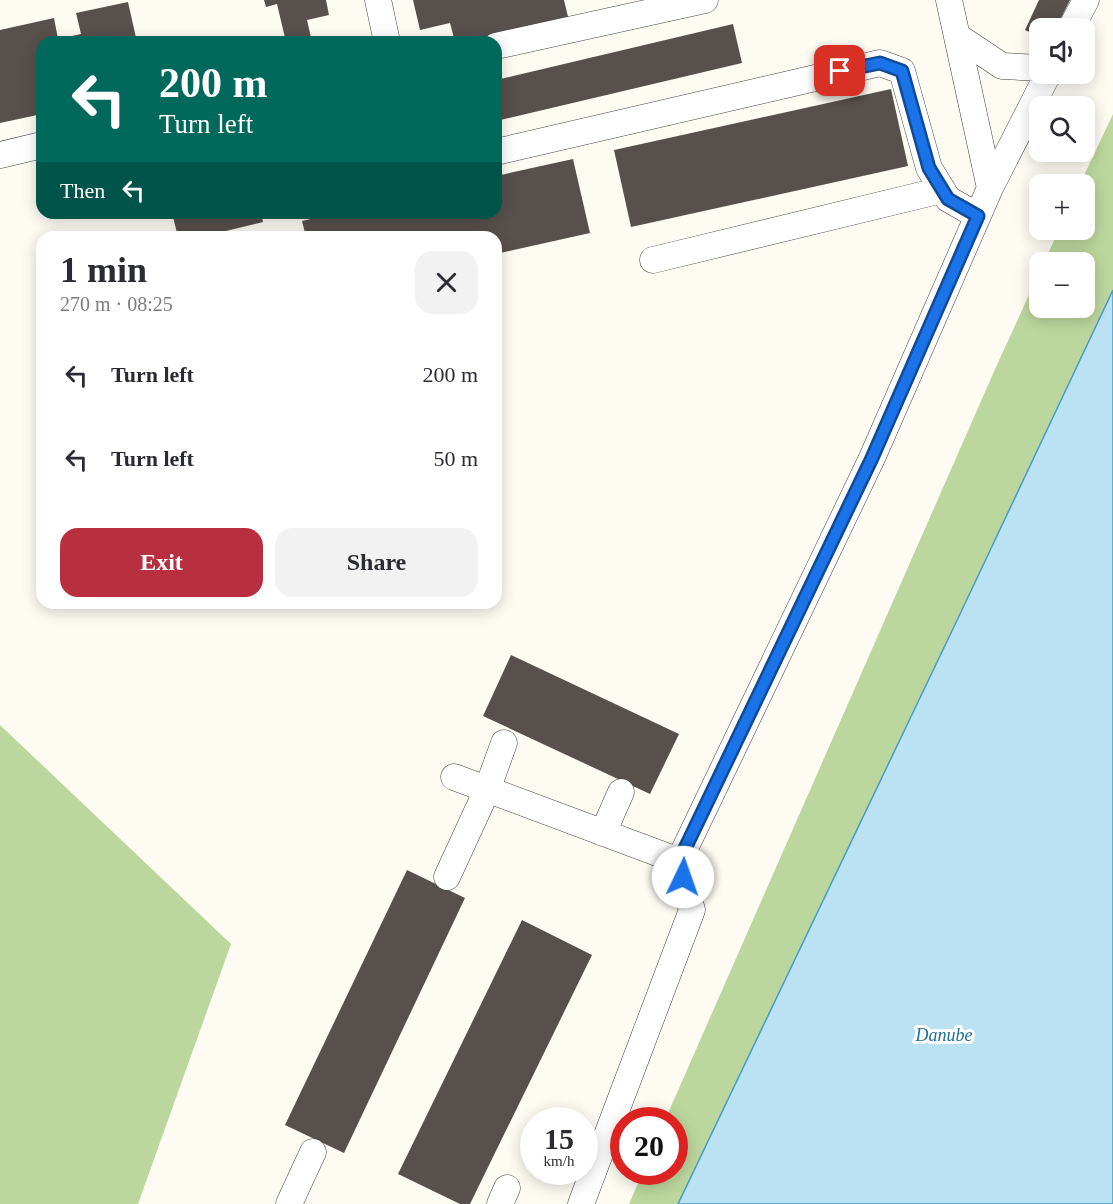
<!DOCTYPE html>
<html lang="en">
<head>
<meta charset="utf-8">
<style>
	body { margin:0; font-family:Georgia,serif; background:#f2f2f3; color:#2b2b33; height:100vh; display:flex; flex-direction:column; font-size:22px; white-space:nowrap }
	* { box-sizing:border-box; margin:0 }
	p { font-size:20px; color:#7c7c81 }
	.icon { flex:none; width:33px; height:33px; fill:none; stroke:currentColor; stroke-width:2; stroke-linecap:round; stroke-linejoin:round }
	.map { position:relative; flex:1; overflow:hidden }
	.drawer { position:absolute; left:36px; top:231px; width:466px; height:378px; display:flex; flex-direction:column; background:#fff; border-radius:18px; box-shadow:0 3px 15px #0003 }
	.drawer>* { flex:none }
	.banner { position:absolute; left:36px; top:36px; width:466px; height:183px; border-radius:18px; box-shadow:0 3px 15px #0003; background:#00695c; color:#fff; overflow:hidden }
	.fabs { position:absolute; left:1029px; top:18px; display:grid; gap:12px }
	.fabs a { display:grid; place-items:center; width:66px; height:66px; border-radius:12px; background:#fff; box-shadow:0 3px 15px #0003; font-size:30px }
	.speed { position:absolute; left:520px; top:1107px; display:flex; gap:12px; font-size:30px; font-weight:700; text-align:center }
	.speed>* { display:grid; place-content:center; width:78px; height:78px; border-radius:50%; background:#fff; box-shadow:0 3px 15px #0003; line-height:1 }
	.speed small { font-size:15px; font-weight:400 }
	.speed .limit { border:9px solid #d22; background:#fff; color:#111 }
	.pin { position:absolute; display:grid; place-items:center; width:51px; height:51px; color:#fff; margin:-26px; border-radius:12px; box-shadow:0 3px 9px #0006 }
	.me { position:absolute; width:66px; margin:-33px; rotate:3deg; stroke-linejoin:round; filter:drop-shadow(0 0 4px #0008) }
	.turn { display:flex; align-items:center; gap:21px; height:126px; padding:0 24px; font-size:27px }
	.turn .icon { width:78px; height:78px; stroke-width:2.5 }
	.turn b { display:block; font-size:42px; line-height:51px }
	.then { display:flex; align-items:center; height:57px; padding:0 24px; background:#0003; gap:12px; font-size:22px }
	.round { display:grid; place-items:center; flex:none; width:63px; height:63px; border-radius:18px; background:#f2f2f3 }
	.summary { display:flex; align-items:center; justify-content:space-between; height:102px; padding:0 24px }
	h1 { font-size:36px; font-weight:700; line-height:45px }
	.primary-button { display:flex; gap:12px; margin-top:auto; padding:12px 24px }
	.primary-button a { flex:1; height:69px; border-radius:18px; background:#b82f40; color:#fff; font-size:24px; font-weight:700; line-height:69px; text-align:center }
	.primary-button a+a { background:#f2f2f3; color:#2b2b33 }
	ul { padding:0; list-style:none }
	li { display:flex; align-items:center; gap:18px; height:84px; padding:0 24px }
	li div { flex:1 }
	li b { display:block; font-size:22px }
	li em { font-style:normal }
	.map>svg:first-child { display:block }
</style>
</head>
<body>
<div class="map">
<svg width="1113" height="1204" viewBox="0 0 1113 1204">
	<rect width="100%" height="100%" fill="#fefbf3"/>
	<path fill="#bcd79e" d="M 1113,114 L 1113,290 L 961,612 L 678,1204 L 629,1204 L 643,1172 L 675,1172 L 675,1120 L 665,1120 L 996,367 L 1039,273 L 1040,308 L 1084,308 L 1084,262 L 1044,262 L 1059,230 L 1084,230 L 1084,184 L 1080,184 Z
		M 0,725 L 231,944 L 138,1204 L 0,1204 Z"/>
	<path fill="#bae2f3" stroke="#459cc6" stroke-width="1.5" d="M 1113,290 L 1113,1204 L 678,1204 L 961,612 Z"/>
	<path fill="#58504c" d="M 264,0 L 326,0 L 329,15 L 307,20 L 312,42 L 286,42 L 277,4 L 266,7 Z
		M 413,0 L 564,0 L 570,25 L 494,42 L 455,42 L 450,23 L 420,30 Z
		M 1039,0 L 1070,0 L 1056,28 L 1040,28 L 1040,37 L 1025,30 Z
		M 128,2 L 137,42 L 42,42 L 42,114 L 0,123 L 0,30 L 54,18 L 58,39 L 81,34 L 76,13 Z
		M 733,24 L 742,63 L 496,121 L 496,80 Z
		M 891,89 L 908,166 L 631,227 L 614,150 Z
		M 573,159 L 590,233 L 496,254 L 496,237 L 306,237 L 302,221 L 336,213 L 496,213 L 496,176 Z
		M 172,213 L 261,213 L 263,222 L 201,237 L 178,237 Z
		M 261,231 L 263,237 L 239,237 L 239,236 Z
		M 511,655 L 679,734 L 650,794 L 483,716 Z
		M 407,870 L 465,898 L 344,1153 L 285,1125 Z
		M 522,920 L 592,955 L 470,1204 L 460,1204 L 398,1174 Z"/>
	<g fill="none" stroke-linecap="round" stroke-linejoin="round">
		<g stroke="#434343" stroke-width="27">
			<path id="minor" d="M 378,0 L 387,42
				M 949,0 L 990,188
				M 1071,28 L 1086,0
				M 957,36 L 1002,66 L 1040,68
				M 496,46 L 705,0
				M 496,152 L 880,63 L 902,71 L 929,168 L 948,199 L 978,216
				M 0,155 L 42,145
				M 653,260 L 942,190
				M 454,777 L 679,861 L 872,458 L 990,188 L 1048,74
				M 603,833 L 621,792
				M 447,877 L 487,790 L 504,743
				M 289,1204 L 313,1152
				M 500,1204 L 507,1188
				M 581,1204 L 692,910 L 679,861"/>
		</g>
		<use href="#minor" stroke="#fff" stroke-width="26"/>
	</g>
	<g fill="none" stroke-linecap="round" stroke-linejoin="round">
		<g stroke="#114b97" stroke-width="15">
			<path id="route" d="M 683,877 L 679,861 L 872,458 L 978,216 L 948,199 L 929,168 L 902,71 L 880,63 L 840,71"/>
		</g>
		<use href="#route" stroke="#1a73e8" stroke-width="10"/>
	</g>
	<g text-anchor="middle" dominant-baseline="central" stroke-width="6" stroke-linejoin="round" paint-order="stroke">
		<g font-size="18" font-style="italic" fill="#1f6e9b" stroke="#fff">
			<text x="944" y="1035">Danube</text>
		</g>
	</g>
</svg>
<div class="fabs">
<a><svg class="icon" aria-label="sound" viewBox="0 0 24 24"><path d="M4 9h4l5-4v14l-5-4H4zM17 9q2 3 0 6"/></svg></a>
<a><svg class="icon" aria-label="search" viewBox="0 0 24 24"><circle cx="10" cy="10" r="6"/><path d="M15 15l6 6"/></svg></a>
<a>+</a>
<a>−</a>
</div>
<div class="speed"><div>15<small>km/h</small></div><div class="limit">20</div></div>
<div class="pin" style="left:840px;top:71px;background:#d93025"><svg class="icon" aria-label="arrive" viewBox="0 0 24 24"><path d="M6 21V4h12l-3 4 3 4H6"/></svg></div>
<svg class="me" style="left:683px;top:877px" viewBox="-20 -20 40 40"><circle r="19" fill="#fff"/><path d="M0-13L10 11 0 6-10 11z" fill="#1a73e8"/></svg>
<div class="banner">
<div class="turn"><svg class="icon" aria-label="left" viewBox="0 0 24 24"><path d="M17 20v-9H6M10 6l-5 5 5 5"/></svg><div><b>200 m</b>Turn left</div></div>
<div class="then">Then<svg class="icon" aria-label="left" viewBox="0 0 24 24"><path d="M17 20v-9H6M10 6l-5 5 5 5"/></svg></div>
</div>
<section class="drawer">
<div class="summary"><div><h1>1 min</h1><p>270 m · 08:25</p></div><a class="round"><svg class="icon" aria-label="close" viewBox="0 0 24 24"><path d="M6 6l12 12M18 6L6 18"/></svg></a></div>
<ul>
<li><svg class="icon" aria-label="left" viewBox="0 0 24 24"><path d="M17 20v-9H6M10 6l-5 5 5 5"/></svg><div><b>Turn left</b></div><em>200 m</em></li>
<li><svg class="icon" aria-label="left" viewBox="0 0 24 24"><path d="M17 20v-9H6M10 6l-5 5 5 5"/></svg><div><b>Turn left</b></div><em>50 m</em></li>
</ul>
<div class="primary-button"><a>Exit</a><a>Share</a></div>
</section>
</div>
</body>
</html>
